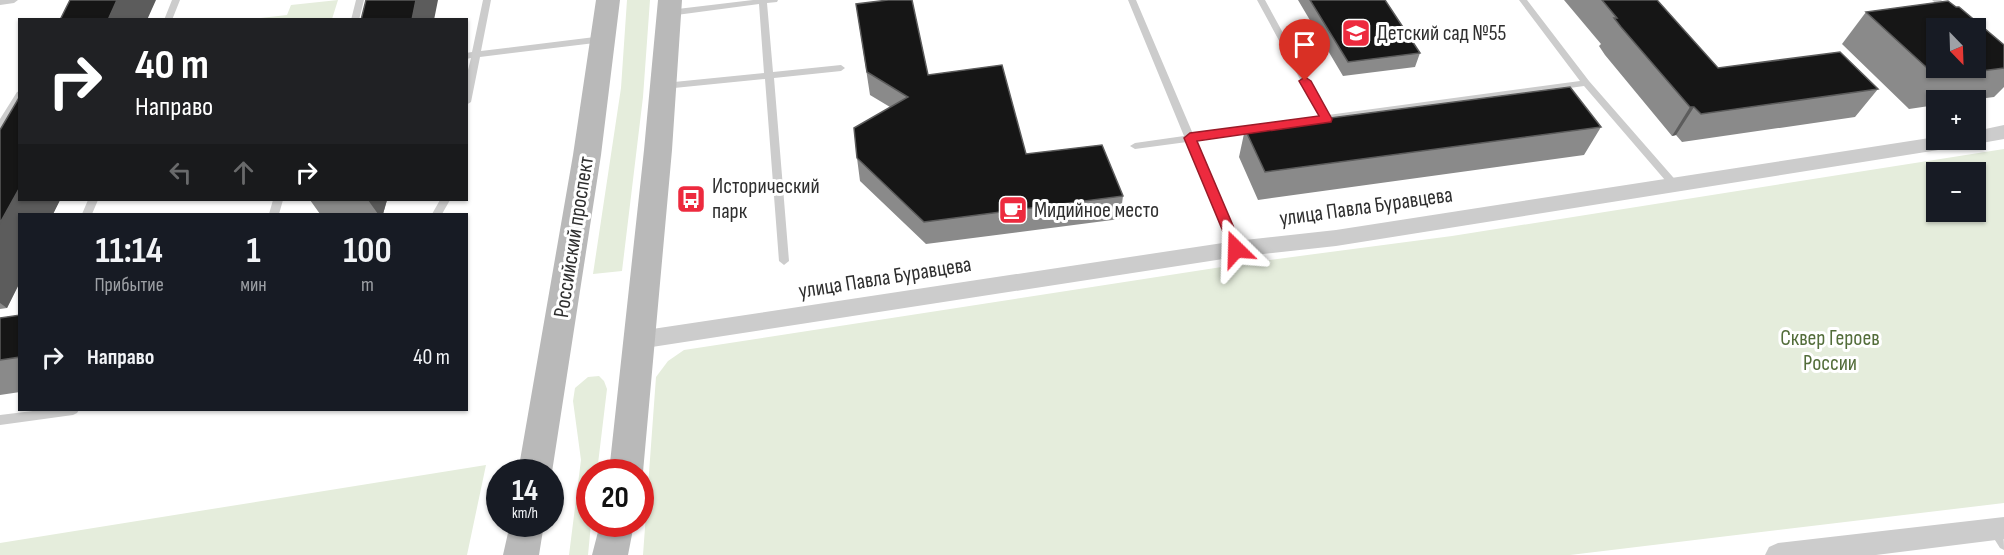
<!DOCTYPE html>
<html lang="ru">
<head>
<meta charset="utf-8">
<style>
	body { margin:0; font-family:"Sofia Sans Condensed",sans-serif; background:#242831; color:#f1f3f6; height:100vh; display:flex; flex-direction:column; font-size:22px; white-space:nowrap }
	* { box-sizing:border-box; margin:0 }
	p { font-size:20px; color:#9ea1a6 }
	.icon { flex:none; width:33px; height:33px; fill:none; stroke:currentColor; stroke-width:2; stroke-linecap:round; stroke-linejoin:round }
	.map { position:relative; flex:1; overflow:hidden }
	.sheet { position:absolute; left:18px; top:213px; width:450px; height:198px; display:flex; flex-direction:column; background:#171b24; border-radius:0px; box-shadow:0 2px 4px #0004 }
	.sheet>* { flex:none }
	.banner { position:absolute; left:18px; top:18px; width:450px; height:183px; border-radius:0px; box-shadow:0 2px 4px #0004; background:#202124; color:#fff; overflow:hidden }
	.needle { width:39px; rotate:157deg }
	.buttons { position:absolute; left:1926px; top:18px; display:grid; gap:12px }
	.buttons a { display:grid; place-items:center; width:60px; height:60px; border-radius:0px; background:#171b24; box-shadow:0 2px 4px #0004; font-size:30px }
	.speed { position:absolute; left:486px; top:459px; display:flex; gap:12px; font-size:30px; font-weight:700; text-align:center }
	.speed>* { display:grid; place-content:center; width:78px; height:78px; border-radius:50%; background:#171b24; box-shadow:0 2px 4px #0004; line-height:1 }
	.speed small { font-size:15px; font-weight:400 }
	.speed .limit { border:9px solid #d22; background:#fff; color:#111 }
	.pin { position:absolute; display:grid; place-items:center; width:51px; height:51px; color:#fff; margin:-62px -26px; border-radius:50% 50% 50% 0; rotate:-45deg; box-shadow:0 0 6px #0007 }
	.pin .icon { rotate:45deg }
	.me { position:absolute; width:66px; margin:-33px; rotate:338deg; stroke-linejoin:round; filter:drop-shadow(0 0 4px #0008) }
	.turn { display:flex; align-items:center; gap:21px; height:126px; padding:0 18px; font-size:27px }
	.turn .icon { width:78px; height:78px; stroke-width:2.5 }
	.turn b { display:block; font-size:42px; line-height:51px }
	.lanes { display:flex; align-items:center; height:57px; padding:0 18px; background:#0003; justify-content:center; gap:30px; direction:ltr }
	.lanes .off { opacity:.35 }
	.eta { display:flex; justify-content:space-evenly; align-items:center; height:102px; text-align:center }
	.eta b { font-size:36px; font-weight:700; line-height:42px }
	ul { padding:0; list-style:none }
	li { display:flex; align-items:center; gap:18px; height:84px; padding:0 18px }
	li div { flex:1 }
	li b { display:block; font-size:22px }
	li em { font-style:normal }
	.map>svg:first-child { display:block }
</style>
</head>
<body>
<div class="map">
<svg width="2004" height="555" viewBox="0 0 2004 555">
	<rect width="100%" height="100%" fill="#fff"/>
	<path fill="#e5eddc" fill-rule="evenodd" d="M 338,0 L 332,19 L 252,19 L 287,15 L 291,5 Z
		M 627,0 L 650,0 L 643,97 L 622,271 L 593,274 L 621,88 Z
		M 2004,149 L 2004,503 L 1570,555 L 643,555 L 656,377 L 668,361 L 684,350 L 1254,262 L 1452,236 ZM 1976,172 L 1976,212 L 1936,212 L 1936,172 Z
		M 599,376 L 604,381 L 607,389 L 597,472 L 590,472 L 591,524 L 588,555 L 569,555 L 581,460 L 573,401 L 575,388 L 588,377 Z
		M 486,465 L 467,555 L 0,555 L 0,543 Z"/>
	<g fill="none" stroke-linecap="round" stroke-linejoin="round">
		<path fill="#ccc" fill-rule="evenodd" d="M 0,0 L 18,0 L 14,3 L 0,5 Z
			M 172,0 L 180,0 L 172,20 L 164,20 Z
			M 356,0 L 364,0 L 359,20 L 351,20 Z
			M 483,0 L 491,0 L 481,51 L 603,36 L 607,39 L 603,42 L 480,57 L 471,102 L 466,105 L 466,78 L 471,58 L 466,59 L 466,53 L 472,52 Z
			M 753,0 L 778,0 L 777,2 L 767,3 L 773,72 L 841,65 L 845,68 L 841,71 L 774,78 L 789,261 L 784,265 L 779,261 L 765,79 L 664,89 L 659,86 L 664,83 L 764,73 L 759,4 L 669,16 L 665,13 L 669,10 Z
			M 1128,0 L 1136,0 L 1193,134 L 1258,125 L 1263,128 L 1258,131 L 1196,140 L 1241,249 L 1240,252 L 1232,252 L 1231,249 L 1187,142 L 1135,149 L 1130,146 L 1135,143 L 1184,136 Z
			M 1257,0 L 1265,0 L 1328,115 L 1580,81 L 1519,0 L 1527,0 L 1589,81 L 1679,184 L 1674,188 L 1671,187 L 1584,86 L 1326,122 L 1303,123 L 1301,121 L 1303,119 L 1320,116 Z
			M 1932,0 L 1941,0 L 1974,28 L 1965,28 Z
			M 20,91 L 20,102 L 3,129 L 0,130 L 0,119 L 17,92 Z
			M 88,200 L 98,200 L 92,214 L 82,214 Z
			M 273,200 L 283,200 L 279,214 L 269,214 Z
			M 440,200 L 450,200 L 442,214 L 432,214 Z
			M 41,410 L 79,410 L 77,413 L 73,415 L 0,425 L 0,415 Z
			M 1994,523 C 2004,528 2004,539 2004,550 L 2000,548 L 1988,529 L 1990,525 Z"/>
		<path fill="#ccc" fill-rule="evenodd" d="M 2004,125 L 2004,139 L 1976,144 L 1968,140 L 1976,140 L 1976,131 Z
			M 1936,137 L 1936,140 L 1966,140 L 1964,145 L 1957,147 L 1336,246 L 1236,257 L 639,349 L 631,346 L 628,340 L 631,334 L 639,331 L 1236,241 L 1336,230 Z
			M 2004,517 L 2004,539 L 1876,555 L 1765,555 L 1769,547 L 1778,543 Z"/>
		<path fill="#b9b9b9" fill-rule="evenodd" d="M 596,0 L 620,0 L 601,155 L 552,472 L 550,476 L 550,472 L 518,472 L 573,155 Z
			M 658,0 L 682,0 L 672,150 L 643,472 L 640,478 L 640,472 L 609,472 L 644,150 Z
			M 510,524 L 544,524 L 539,555 L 503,555 Z
			M 600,524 L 634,524 L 628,555 L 592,555 Z"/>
	</g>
	<path fill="#8a8a8a" d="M 1298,0 L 1385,0 L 1420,53 L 1415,67 L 1343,76 Z
		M 1564,0 L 1657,0 L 1718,68 L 1878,89 L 1855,117 L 1682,142 L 1676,135 L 1672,136 L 1605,55 L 1599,46 L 1601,44 Z
		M 856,4 L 928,75 L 1026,154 L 1123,196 L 1120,219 L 926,244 L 860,181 L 857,158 L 890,107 L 870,95 Z
		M 1866,12 L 2004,45 L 2004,87 L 1994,97 L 1970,100 L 1936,100 L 1936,105 L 1909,109 L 1842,44 Z
		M 1601,127 L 1584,155 L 1258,200 L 1239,157 L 1245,129 Z
		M 0,130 L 20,200 L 60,200 L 53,214 L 20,214 L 20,282 L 7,308 L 0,309 Z
		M 310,200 L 387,200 L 383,214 L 320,214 Z
		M 20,315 L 20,392 L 0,395 L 0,318 Z"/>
	<path fill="#5c5c5c" d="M 117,0 L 156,0 L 147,20 L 108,20 Z
		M 416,0 L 438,0 L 434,20 L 412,20 Z
		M 1690,107 L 1694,107 L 1676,135 L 1672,136 Z
		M 20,187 L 20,200 L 60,200 L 53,214 L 20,214 L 20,282 L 7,308 L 0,303 L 0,223 Z
		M 368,200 L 387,200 L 383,214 L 378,214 Z"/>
	<path fill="#161616" stroke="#5c5c5c" stroke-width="1.5" fill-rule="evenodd" d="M 70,0 L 117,0 L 108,20 L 60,20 Z
		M 366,0 L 416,0 L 412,20 L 361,20 Z
		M 888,0 L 912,0 L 928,75 L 1002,65 L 1026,154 L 1102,145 L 1123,196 L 924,222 L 857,158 L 854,128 L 908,97 L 867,72 L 856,4 Z
		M 1310,0 L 1385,0 L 1420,53 L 1348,62 Z
		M 1602,0 L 1657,0 L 1718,68 L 1840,52 L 1878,89 L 1701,114 L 1694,107 L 1690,107 L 1621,27 L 1614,18 L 1617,18 Z
		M 1948,1 L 1956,7 L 1959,7 L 2004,45 L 2004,68 L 1937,77 L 1866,12 ZM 1936,28 L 1976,28 L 1976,68 L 1936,68 Z
		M 1570,87 L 1601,127 L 1265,172 L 1245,129 Z
		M 20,96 L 20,187 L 0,223 L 0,130 Z
		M 20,315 L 20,357 L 0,360 L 0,318 Z"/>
	<path fill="#ed2a3e" stroke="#9a1b28" stroke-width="1.5" d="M 1305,77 L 1311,81 L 1332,119 L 1331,122 L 1197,141 L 1243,249 L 1236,254 L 1232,253 L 1184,138 L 1190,133 L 1319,116 L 1299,81 Z"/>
	<defs>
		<g id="school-square" transform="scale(1.5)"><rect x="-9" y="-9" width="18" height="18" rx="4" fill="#ed2a3e" stroke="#fff"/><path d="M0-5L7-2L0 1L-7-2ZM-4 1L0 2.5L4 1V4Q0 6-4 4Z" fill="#fff"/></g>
		<g id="bus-square" transform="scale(1.5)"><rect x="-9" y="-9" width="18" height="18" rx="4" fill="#ed2a3e" stroke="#fff"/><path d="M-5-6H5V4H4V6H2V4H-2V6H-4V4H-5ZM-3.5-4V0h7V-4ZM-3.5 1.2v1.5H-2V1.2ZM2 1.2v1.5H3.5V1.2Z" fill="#fff"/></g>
		<g id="cafe-square" transform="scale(1.5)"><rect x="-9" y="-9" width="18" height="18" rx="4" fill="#ed2a3e" stroke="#fff"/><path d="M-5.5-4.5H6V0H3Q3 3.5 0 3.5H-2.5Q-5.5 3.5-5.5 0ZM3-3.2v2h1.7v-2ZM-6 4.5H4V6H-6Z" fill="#fff"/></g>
	</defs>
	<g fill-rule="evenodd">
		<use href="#school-square" x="1356" y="33"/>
		<use href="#bus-square" x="691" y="199"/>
		<use href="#cafe-square" x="1013" y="210"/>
	</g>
	<g text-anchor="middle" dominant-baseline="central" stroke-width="6" stroke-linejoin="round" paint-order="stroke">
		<g font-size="22" fill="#2f2f2f" stroke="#fff" text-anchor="start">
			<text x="1377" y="33">Детский сад №55</text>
			<text x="712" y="186">Исторический<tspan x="712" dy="25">парк</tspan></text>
			<text x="1034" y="210">Мидийное место</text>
		</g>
		<g font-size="22" fill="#2f2f2f" stroke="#fff">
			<text transform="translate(1366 207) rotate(-8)">улица Павла Буравцева</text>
			<text transform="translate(574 237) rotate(-81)">Российский проспект</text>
			<text transform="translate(885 278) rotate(-9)">улица Павла Буравцева</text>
		</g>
		<g font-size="22" fill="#536d3a" stroke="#fff">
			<text x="1830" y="338">Сквер Героев<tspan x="1830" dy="25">России</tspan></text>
		</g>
	</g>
</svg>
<div class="buttons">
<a><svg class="needle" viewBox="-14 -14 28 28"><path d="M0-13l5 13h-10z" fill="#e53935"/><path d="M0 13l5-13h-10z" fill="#9ea1a6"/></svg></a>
<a>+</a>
<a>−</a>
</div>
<div class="speed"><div>14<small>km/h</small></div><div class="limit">20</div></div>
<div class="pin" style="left:1305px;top:81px;background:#d93025"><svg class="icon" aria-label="arrive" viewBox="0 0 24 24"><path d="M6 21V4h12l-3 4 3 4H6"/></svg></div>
<svg class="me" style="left:1236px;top:249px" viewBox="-20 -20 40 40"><path d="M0-17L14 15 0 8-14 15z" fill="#ed2a3e" stroke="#fff" stroke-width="4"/></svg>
<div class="banner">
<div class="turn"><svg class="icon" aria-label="right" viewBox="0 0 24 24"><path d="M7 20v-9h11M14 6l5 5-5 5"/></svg><div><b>40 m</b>Направо</div></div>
<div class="lanes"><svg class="icon off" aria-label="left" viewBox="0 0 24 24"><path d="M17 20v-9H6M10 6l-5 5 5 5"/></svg><svg class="icon off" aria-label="ahead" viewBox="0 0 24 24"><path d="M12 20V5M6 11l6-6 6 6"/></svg><svg class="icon" aria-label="right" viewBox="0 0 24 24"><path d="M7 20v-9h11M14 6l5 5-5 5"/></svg></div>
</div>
<section class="sheet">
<div class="eta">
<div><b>11:14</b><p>Прибытие</p></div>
<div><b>1</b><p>мин</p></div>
<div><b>100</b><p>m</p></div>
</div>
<ul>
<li><svg class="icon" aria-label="right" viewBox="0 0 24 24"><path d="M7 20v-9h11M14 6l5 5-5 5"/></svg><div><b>Направо</b></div><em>40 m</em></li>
</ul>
</section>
</div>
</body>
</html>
